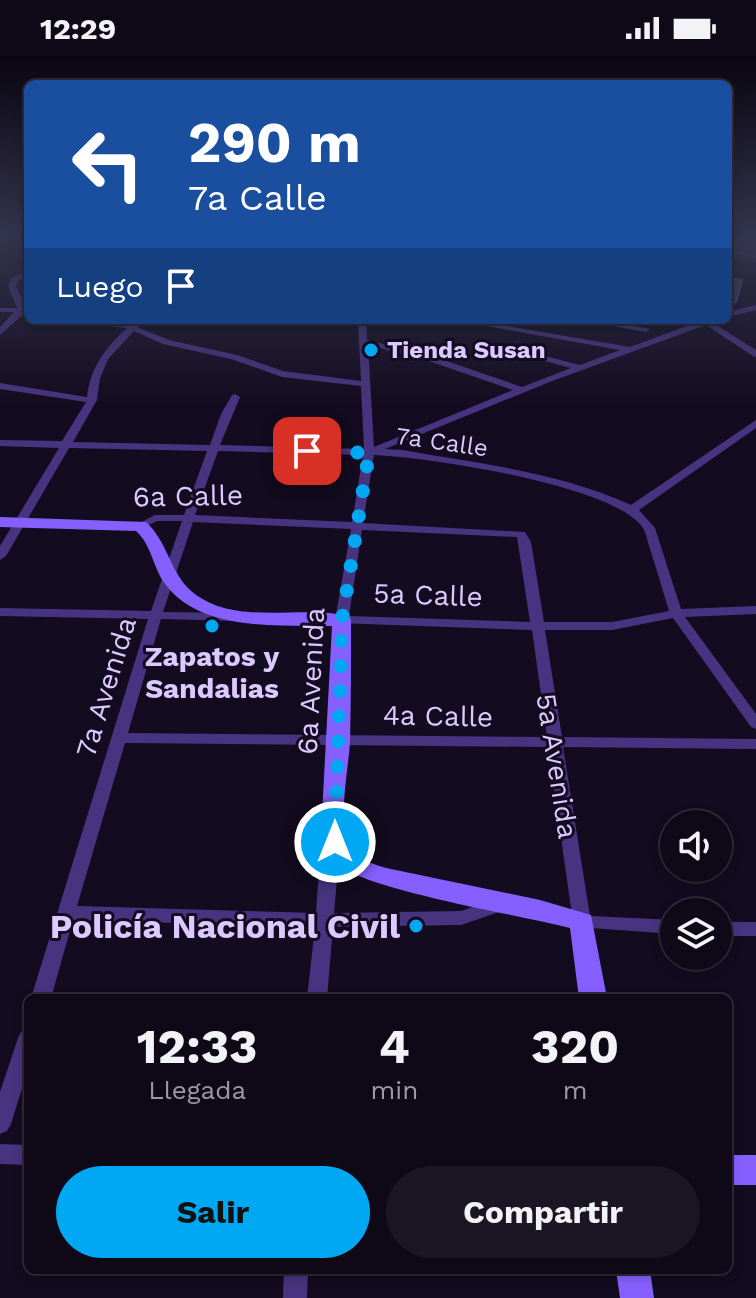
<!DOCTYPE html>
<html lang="es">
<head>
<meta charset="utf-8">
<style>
	body { margin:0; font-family:"Work Sans",sans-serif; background:#1c1624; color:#f1f3f6; height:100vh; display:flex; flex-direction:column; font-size:30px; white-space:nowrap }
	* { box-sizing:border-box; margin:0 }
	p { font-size:26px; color:#9b9aa1 }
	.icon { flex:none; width:44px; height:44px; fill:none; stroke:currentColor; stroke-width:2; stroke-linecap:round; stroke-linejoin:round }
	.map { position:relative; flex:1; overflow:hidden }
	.panel { position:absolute; left:24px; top:938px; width:708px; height:280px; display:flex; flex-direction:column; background:#0e0817; border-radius:12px; box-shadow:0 4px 12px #0003,0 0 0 2px #2e2936 }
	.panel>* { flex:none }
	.banner { position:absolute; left:24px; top:24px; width:708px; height:244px; border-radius:12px; box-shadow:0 4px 12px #0003,0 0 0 2px #2e2936; background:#1a4fa0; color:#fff; overflow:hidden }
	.fabs { position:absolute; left:660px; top:754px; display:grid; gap:16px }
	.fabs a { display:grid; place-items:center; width:72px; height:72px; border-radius:50%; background:#0e0817; box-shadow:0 4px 12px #0003,0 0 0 2px #2e2936; font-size:40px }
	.pin { position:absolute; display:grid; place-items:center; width:68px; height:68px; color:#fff; margin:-34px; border-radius:16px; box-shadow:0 4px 12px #0006 }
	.me { position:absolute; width:88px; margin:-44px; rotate:0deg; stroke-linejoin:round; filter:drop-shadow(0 0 6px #0008) }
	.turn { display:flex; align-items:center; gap:28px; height:168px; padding:0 32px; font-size:36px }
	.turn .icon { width:104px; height:104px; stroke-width:2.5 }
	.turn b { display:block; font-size:56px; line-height:68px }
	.then { display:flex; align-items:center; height:76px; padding:0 32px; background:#0003; gap:16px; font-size:30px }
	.eta { display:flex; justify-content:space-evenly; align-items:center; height:136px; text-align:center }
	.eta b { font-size:48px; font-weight:700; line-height:56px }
	.button { display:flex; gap:16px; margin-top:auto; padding:16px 32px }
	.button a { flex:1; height:92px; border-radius:48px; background:#00a8f4; color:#111; font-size:32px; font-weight:700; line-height:92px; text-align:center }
	.button a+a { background:#1c1624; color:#f1f3f6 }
	.status { display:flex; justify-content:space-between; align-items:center; height:56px; padding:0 40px; background:#0e0817; direction:ltr }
	.status svg { height:22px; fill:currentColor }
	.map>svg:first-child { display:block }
</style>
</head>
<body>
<div class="status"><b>12:29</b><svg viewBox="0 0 49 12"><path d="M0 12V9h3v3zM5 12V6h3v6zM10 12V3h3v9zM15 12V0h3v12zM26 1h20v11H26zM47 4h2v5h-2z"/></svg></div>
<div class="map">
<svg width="756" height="1242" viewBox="0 0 756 1242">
	<rect width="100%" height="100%" fill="#130b1f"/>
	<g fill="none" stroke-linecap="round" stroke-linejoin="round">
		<path fill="#473480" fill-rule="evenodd" d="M 28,213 L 28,218 L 17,226 L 16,230 L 28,254 L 0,279 L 0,271 L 14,256 L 0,256 L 0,252 L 17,252 L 8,230 L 11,223 Z
			M 756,249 L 756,254 L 728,261 L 728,256 Z
			M 73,264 L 129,267 L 158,264 L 137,271 L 169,284 L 237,299 L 283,315 L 361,325 L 358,264 L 366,264 L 367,284 L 432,300 L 522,331 L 571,312 L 501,293 L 501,289 L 580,309 L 620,294 L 452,264 L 471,264 L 630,291 L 703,264 L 717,264 L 713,267 L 756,294 L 756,301 L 753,300 L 706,269 L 552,325 L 385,393 L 403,394 C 480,408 560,416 631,449 L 756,364 L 756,372 L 639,454 L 655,472 L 681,553 L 756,550 L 756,558 L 685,561 L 756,658 L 756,673 L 751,671 L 673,562 L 612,574 L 545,574 L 562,681 L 756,683 L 756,693 L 563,691 L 590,860 L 674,864 L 674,878 L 576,871 L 573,866 L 548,691 L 125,687 L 77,850 L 316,857 C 318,832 318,805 329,782 L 341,782 L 343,786 L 338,812 L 334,857 L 461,855 L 502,841 L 508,843 L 511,848 L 508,853 L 461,869 L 333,871 L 327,942 L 307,942 L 315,871 L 73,864 L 51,942 L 31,942 L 148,563 L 0,560 L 0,552 L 151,555 L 182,465 L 157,465 L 140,473 L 134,470 L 155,459 L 184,459 L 207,395 L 69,392 L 6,500 L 0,504 L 0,490 L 59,392 L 0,390 L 0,384 L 62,385 L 86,346 L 0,333 L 0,327 L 87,341 C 90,312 106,291 127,272 L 77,266 ZM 134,275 L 163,288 L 231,303 L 282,321 L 361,330 L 364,393 L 220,389 L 240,341 L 235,338 L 232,339 L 221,358 L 210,389 L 73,386 L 97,344 L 100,322 L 108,303 ZM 368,289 L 426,304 L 513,334 L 374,391 ZM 218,395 L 363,399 L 352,466 L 195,459 ZM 374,399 C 426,401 615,429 643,472 C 647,479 648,488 651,496 C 657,515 663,535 669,555 L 612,566 L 544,566 L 531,486 L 525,476 L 363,467 ZM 193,466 L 351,473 L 335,564 L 337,567 L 532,574 L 547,681 L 128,677 L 161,563 L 235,565 L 242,561 L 235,557 L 163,556 ZM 362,474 L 517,481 L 530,566 L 349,560 Z
			M 582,264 L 603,264 L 650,273 L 646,276 Z
			M 718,866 L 756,866 L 756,880 L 718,880 Z
			M 28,974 L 28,1013 L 11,1068 L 7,1075 L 0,1078 L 0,1036 L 18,982 L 21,976 Z
			M 0,1088 L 28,1089 L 28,1109 L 0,1108 Z
			M 284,1214 L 308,1214 L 307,1242 L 283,1242 Z"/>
		<path fill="#8660ff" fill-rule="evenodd" d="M 0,461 L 146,466 C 167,485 170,515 190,534 C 233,572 299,548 349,560 L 351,564 C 351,605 351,646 350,687 C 348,714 339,759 347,785 C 351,801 372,808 386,812 L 540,844 L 591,859 L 607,942 L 579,942 L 570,872 C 526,860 356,833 334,805 C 323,791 323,777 322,759 L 332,570 C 281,569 201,576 166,529 C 153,513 152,489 136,475 L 0,471 Z
			M 728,1099 L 756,1099 L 756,1129 L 728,1129 Z
			M 616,1214 L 650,1214 L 654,1242 L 620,1242 Z"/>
	</g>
	<path fill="#35234d" d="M 728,178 L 756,178 L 756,207 L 728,201 L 728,188 L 733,186 L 728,185 Z
		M 491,264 L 517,264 L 516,268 Z"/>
	<path fill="#201233" d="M 741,229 L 735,251 L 728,253 L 728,248 Z
		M 679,264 L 699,264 L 678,269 Z"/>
	<path fill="#463560" stroke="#5e4c79" stroke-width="2" d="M 728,178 L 756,178 L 756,201 L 728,194 L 728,188 L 743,182 L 728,179 Z
		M 728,222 L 742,224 L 736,246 L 728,248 Z"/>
	<linearGradient id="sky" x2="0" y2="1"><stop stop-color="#0a0611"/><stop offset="0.51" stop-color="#33344d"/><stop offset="1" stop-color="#33344d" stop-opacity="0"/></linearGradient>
	<rect width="756" height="351" fill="url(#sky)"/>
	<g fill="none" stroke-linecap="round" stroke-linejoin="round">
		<path stroke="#00a8f4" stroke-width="14" stroke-dasharray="0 25.2" d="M 307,395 L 369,397 L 342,564 L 335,786"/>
	</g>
	<g fill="#00a8f4" stroke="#130b1f" stroke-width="3">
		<circle cx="371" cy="294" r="8"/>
		<circle cx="212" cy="570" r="8"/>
		<circle cx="416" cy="870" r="8"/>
	</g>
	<g text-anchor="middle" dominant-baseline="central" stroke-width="6" stroke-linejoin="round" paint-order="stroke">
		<g font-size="24" font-weight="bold" fill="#dbc9ff" stroke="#130b1f" text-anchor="start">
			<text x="387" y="294">Tienda Susan</text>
		</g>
		<g font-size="24" fill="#dbc9ff" stroke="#130b1f">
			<text transform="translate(442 386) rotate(8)">7a Calle</text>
		</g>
		<g font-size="28" fill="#dbc9ff" stroke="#130b1f">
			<text transform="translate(188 440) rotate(-1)">6a Calle</text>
			<text transform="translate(428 539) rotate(2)">5a Calle</text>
			<text transform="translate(311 625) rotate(-87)">6a Avenida</text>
			<text transform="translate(106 631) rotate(-73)">7a Avenida</text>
			<text transform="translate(438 660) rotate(1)">4a Calle</text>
			<text transform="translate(557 710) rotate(81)">5a Avenida</text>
		</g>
		<g font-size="28" font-weight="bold" fill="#dbc9ff" stroke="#130b1f">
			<text x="212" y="600">Zapatos y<tspan x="212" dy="32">Sandalias</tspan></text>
		</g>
		<g font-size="34" font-weight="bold" fill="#dbc9ff" stroke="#130b1f" text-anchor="end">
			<text x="400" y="870">Policía Nacional Civil</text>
		</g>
	</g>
</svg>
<div class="fabs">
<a><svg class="icon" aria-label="sound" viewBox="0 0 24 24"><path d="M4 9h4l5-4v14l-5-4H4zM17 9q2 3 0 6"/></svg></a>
<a><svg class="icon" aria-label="layers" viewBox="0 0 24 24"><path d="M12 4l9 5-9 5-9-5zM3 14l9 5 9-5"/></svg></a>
</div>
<div class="pin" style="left:307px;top:395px;background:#d93025"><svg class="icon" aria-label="arrive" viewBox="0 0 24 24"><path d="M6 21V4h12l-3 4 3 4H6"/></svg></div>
<svg class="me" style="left:335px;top:786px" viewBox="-20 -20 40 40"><circle r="17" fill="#00a8f4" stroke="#fff" stroke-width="3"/><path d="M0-11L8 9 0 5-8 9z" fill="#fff"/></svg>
<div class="banner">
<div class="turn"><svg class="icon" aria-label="left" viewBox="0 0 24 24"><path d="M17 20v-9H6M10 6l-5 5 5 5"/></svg><div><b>290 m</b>7a Calle</div></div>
<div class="then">Luego<svg class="icon" aria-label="arrive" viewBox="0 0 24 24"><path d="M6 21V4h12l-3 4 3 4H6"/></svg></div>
</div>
<section class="panel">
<div class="eta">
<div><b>12:33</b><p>Llegada</p></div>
<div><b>4</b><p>min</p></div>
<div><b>320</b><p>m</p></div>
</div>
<div class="button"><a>Salir</a><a>Compartir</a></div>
</section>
</div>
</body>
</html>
